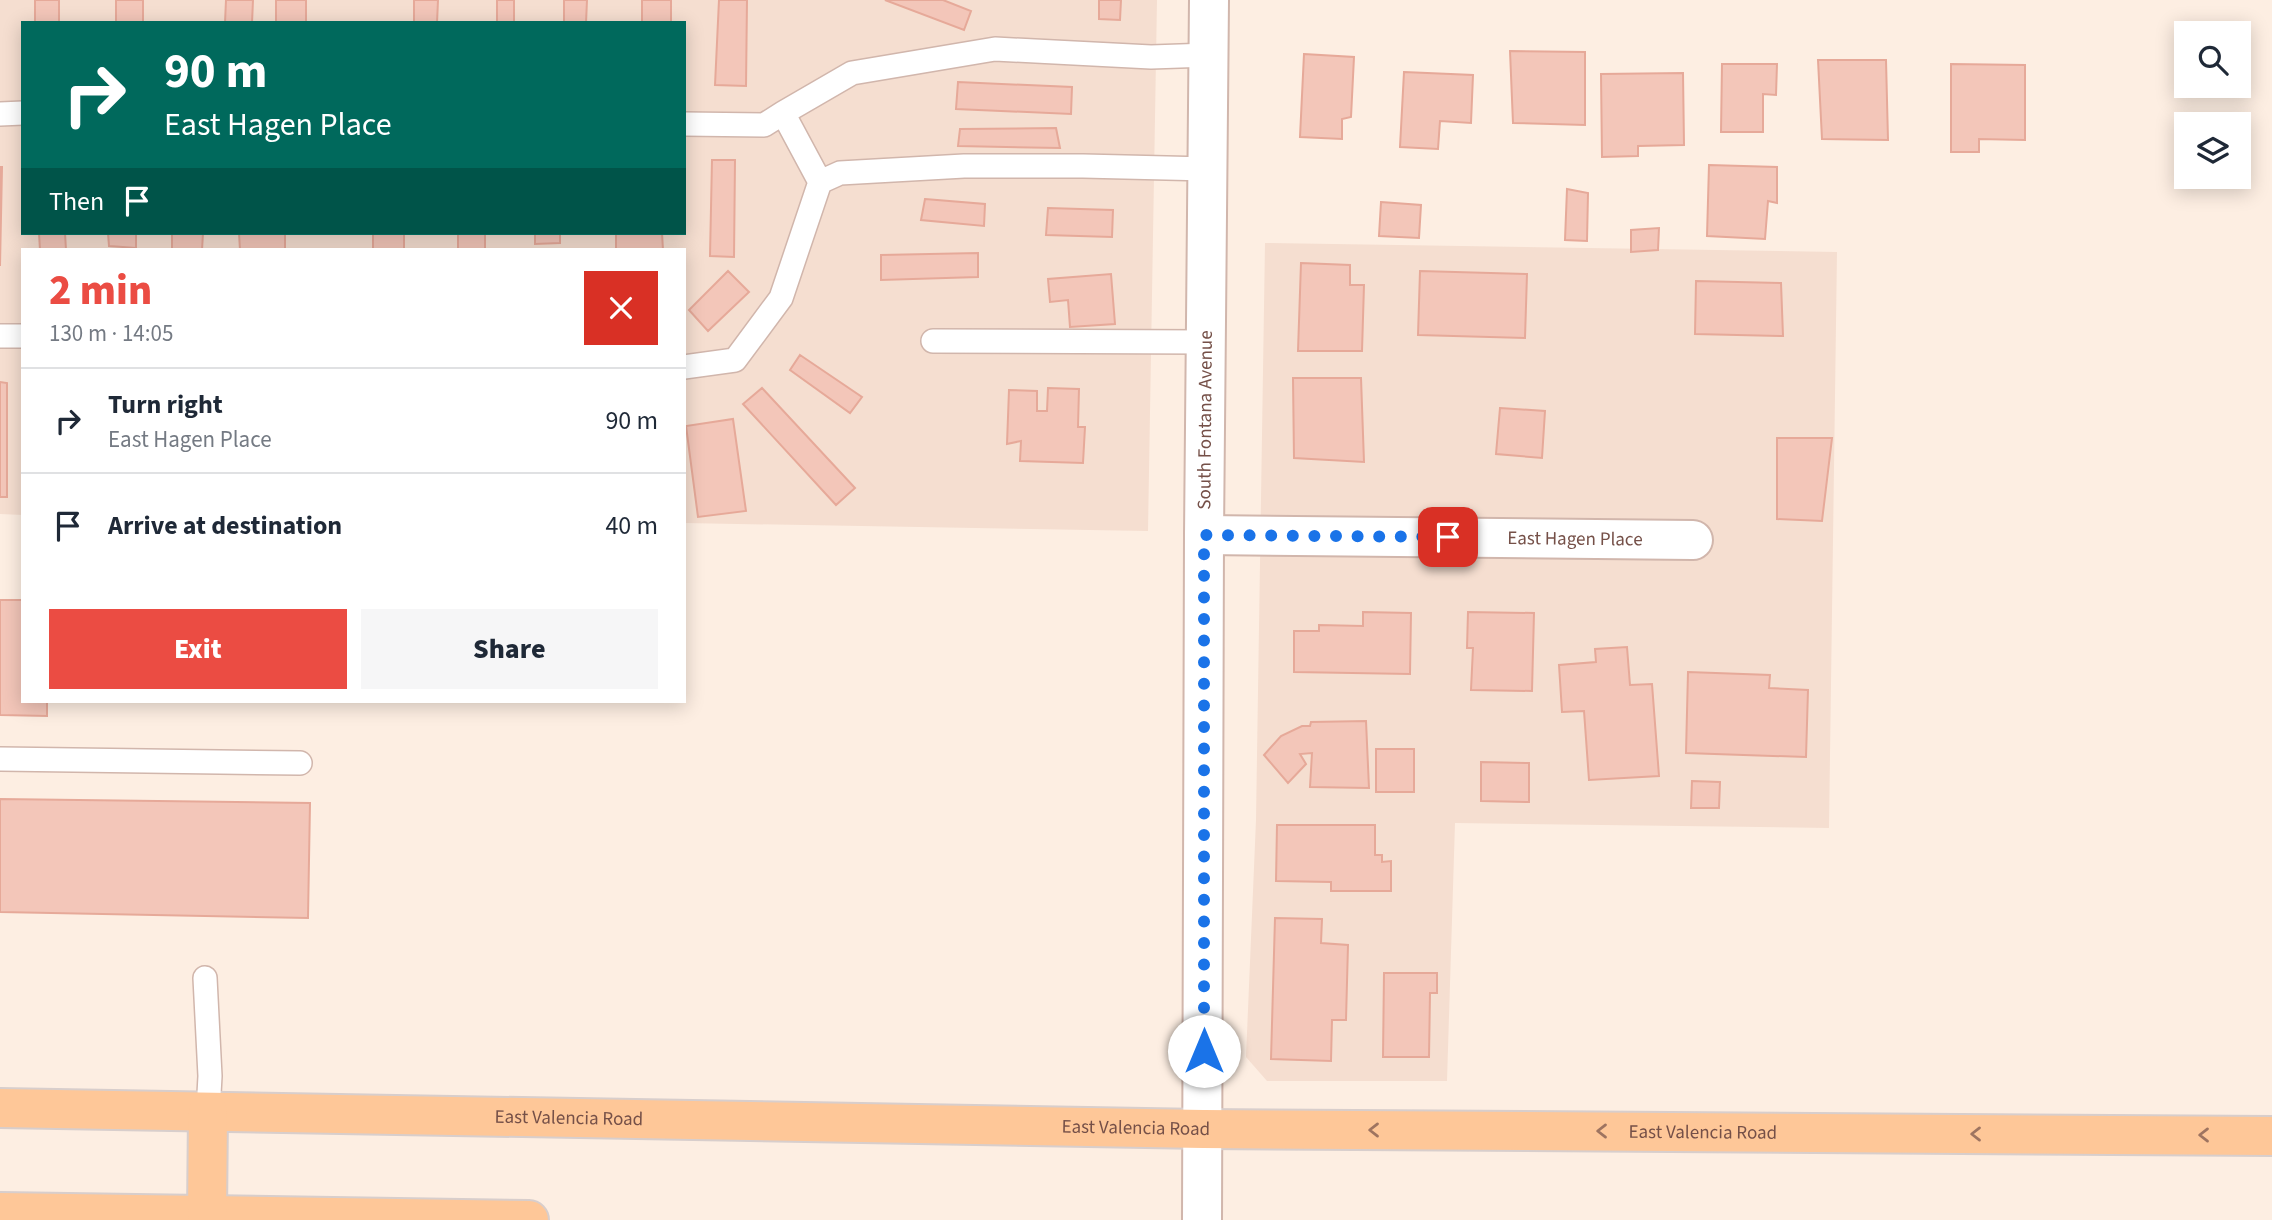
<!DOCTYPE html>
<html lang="en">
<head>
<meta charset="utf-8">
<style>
	body { margin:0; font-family:"Source Sans 3",sans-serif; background:#f6f6f7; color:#1f2937; height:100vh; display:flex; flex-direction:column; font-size:26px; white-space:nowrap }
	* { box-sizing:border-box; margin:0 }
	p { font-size:23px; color:#747a83 }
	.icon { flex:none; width:38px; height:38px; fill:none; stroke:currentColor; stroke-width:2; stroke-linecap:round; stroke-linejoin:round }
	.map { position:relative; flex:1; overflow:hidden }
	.panel { position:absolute; left:21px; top:248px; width:665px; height:455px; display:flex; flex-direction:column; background:#fff; border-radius:0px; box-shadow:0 4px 18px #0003 }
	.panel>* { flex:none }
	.hud { position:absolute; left:21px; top:21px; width:665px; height:214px; border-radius:0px; box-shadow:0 4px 18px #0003; background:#00695c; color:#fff; overflow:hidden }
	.tools { position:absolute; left:2174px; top:21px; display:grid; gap:14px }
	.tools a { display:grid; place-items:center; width:77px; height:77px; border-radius:0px; background:#fff; box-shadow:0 4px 18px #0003; font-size:35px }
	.pin { position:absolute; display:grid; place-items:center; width:60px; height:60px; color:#fff; margin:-30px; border-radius:14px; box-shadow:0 4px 10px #0006 }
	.me { position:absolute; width:77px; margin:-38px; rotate:0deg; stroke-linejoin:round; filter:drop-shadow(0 0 5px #0008) }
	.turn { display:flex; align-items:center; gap:24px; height:147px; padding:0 28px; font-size:32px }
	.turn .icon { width:91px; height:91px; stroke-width:2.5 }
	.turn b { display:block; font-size:49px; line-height:60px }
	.then { display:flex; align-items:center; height:66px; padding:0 28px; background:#0003; gap:14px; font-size:26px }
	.round { display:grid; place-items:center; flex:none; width:74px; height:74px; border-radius:0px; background:#f6f6f7 }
	.overview { display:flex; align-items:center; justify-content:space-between; height:119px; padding:0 28px }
	h1 { font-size:42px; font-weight:800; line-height:52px; color:#eb4c43 }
	.button { display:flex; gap:14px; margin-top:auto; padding:14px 28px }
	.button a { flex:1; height:80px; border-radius:0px; background:#eb4c43; color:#fff; font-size:28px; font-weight:800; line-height:80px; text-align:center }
	.button a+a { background:#f6f6f7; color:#1f2937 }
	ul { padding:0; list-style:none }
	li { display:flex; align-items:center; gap:21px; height:105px; padding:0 28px; border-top:2px solid #e0e1e3 }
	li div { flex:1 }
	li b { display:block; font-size:26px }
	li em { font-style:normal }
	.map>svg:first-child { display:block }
</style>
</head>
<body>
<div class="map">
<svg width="2272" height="1220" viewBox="0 0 2272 1220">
	<rect width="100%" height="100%" fill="#fdeee2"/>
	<path fill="#f5ded0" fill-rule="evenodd" d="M 0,0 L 1157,0 L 1148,531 L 684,523 L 684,250 L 23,250 L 23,515 L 0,514 ZM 23,23 L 684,23 L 684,233 L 23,233 Z
		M 1265,243 L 1837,252 L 1829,828 L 1455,823 L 1447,1081 L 1267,1081 L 1246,1057 L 1256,820 Z"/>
	<path fill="#f3c6b9" stroke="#e6a999" stroke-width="2" d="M 35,0 L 59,0 L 59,23 L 35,23 Z
		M 116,0 L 143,0 L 143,23 L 116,23 Z
		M 226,0 L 253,0 L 252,23 L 225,23 Z
		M 276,0 L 306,0 L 306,23 L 276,23 Z
		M 414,0 L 438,0 L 437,23 L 414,23 Z
		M 497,0 L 514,0 L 514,23 L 497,23 Z
		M 564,0 L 587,0 L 586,23 L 564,23 Z
		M 642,0 L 671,0 L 671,23 L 642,23 Z
		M 719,0 L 747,0 L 746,86 L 715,85 Z
		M 885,0 L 943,0 L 971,11 L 964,30 Z
		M 1099,0 L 1121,0 L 1120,20 L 1099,19 Z
		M 1510,51 L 1585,52 L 1585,125 L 1513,123 Z
		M 1304,54 L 1354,57 L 1351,117 L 1342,119 L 1342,139 L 1300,137 Z
		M 1818,60 L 1886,60 L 1888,140 L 1822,139 Z
		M 1722,64 L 1777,64 L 1776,95 L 1763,94 L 1763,132 L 1721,132 Z
		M 1951,64 L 2025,65 L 2025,140 L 1979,139 L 1979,152 L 1951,152 Z
		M 1404,72 L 1473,75 L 1471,123 L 1440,121 L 1438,149 L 1400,147 Z
		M 1683,73 L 1684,145 L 1638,146 L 1638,156 L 1602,157 L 1601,74 Z
		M 958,82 L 1072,87 L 1071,114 L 956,109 Z
		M 1056,128 L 1060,148 L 958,146 L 960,129 Z
		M 712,160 L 735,160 L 734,257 L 710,256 Z
		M 1709,165 L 1777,167 L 1777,203 L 1768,201 L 1765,239 L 1707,236 Z
		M 0,167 L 2,167 L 0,266 Z
		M 1567,189 L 1588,193 L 1587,241 L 1565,240 Z
		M 925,199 L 985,204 L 984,226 L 921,220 Z
		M 1381,202 L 1421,205 L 1419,238 L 1379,236 Z
		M 1048,208 L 1113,210 L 1112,237 L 1046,235 Z
		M 1659,228 L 1658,250 L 1631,252 L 1631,230 Z
		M 39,233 L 65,233 L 66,250 L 40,250 Z
		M 108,233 L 136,233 L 136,248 L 109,246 Z
		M 172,233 L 203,233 L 202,250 L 172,250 Z
		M 239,233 L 285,233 L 285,250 L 240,250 Z
		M 373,233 L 404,233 L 404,250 L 373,250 Z
		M 458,233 L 485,233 L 485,250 L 458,250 Z
		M 535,233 L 560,233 L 560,243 L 535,244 Z
		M 616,233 L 662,233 L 663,250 L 616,250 Z
		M 978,253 L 978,277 L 881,280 L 881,255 Z
		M 1301,263 L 1350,265 L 1350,285 L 1364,285 L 1362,351 L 1298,351 Z
		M 728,271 L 749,292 L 708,331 L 689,310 Z
		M 1420,271 L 1527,274 L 1525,338 L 1418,335 Z
		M 1111,274 L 1115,324 L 1070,327 L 1068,300 L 1050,302 L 1048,279 Z
		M 1696,281 L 1781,283 L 1783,336 L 1695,334 Z
		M 800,355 L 862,397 L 850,413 L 790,370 Z
		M 1293,378 L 1361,378 L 1364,462 L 1294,458 Z
		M 0,382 L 7,383 L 7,497 L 0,497 Z
		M 762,388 L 855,488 L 836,505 L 743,404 Z
		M 1048,388 L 1079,389 L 1078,427 L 1085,427 L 1083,463 L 1020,461 L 1021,441 L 1007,444 L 1009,390 L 1037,391 L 1037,411 L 1047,411 Z
		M 1500,408 L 1545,411 L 1542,458 L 1496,454 Z
		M 733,419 L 746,511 L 698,517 L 686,426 Z
		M 1777,438 L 1832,438 L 1822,521 L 1777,519 Z
		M 0,600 L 23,600 L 23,702 L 47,702 L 47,716 L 0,715 Z
		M 1363,612 L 1411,613 L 1410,674 L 1294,672 L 1294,631 L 1319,631 L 1319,625 L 1363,626 Z
		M 1468,612 L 1534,613 L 1532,691 L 1471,690 L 1473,648 L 1467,648 Z
		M 1627,647 L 1630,685 L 1652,684 L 1659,776 L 1589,780 L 1584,711 L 1562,712 L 1559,665 L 1596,662 L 1595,649 Z
		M 1688,672 L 1770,675 L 1769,688 L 1808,690 L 1806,757 L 1686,753 Z
		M 1366,721 L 1369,788 L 1310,787 L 1312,753 L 1300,754 L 1306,764 L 1288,783 L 1264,755 L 1281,736 L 1302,726 L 1310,726 L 1311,722 Z
		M 1376,749 L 1414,749 L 1414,792 L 1376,792 Z
		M 1481,762 L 1529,763 L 1529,802 L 1481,801 Z
		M 1692,781 L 1720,782 L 1719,808 L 1691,808 Z
		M 0,799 L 310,803 L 308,918 L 0,912 Z
		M 1277,825 L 1375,825 L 1375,855 L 1382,855 L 1382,862 L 1391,861 L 1391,891 L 1331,891 L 1331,882 L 1276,881 Z
		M 1275,918 L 1322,919 L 1321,943 L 1348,945 L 1346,1020 L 1332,1020 L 1331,1061 L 1271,1059 Z
		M 1384,973 L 1437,973 L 1437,993 L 1430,993 L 1429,1057 L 1383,1057 Z"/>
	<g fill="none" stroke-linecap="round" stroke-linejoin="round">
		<g stroke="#d1b6ac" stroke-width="26">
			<path id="lane" d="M 0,114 L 23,113
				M 684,124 L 764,125 L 783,113
				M 1208,169 L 1083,166 L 964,166 L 840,173 L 820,182 L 783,113 L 852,73 L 995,49 L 1151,57 L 1209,55
				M 0,336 L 23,336
				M 933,341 L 1206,342
				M 684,367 L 735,360 L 781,298 L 820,182
				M 0,759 L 300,763
				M 205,978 L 210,1076 L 208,1112"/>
		</g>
		<g stroke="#d1b6ac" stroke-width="42">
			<g id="street">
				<path id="s1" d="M 1204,535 L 1693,540"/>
				<path id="s2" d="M 1202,1220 L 1204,535 L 1209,0"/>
			</g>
		</g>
		<g stroke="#d8cecc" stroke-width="42">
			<g id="primary">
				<path id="s3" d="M 0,1108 L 1203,1129 L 2272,1136"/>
				<path d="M 0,1212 L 529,1220"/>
				<path d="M 207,1215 L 208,1112"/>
			</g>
		</g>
		<use href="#lane" stroke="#fff" stroke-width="23"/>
		<use href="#street" stroke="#fff" stroke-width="38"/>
		<use href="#primary" stroke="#fec798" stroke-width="38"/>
	</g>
	<defs><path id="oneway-chevron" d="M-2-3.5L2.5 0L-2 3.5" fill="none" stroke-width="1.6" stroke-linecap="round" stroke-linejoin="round" transform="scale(1.75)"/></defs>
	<g stroke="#9e7460">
		<use href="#oneway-chevron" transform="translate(1374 1130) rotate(-180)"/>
		<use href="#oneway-chevron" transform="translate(1602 1131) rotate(-180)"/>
		<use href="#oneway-chevron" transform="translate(1976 1134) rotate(-180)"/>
		<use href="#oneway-chevron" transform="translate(2204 1135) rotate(-180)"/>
	</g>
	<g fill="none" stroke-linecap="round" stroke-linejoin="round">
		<path stroke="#1a73e8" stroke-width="12" stroke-dasharray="0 21.6" d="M 1204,1051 L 1204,535 L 1448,537"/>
	</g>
	<g text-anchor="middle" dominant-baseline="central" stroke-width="5" stroke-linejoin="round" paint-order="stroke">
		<g font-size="19" fill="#755048" stroke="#fff3e9">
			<text stroke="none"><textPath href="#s2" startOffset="800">South Fontana Avenue</textPath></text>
			<text stroke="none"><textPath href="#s1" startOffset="371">East Hagen Place</textPath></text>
			<text stroke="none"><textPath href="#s3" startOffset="569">East Valencia Road</textPath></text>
			<text stroke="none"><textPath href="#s3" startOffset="1136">East Valencia Road</textPath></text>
			<text stroke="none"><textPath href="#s3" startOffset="1703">East Valencia Road</textPath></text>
		</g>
	</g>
</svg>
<div class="tools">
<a><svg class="icon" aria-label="search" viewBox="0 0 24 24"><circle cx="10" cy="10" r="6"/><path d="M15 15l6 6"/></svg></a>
<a><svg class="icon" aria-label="layers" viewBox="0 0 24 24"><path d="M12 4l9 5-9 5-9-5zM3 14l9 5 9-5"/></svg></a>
</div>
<div class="pin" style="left:1448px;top:537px;background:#d93025"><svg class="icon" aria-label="arrive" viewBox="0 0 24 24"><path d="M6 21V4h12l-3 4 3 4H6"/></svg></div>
<svg class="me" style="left:1204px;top:1051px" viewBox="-20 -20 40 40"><circle r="19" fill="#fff"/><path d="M0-13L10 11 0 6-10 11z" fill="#1a73e8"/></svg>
<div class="hud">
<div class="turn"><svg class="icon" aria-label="right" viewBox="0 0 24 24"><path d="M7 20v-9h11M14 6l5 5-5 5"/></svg><div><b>90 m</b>East Hagen Place</div></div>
<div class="then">Then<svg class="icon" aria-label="arrive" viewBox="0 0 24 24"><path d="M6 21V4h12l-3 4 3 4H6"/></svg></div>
</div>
<section class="panel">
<div class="overview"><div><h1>2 min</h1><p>130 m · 14:05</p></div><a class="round" style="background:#d93025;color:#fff"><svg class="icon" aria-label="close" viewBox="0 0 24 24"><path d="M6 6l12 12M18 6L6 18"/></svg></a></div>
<ul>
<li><svg class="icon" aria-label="right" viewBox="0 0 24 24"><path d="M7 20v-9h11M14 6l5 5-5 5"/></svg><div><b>Turn right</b><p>East Hagen Place</p></div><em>90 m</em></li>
<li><svg class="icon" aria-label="arrive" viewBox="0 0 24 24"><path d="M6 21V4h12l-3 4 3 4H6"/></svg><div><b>Arrive at destination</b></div><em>40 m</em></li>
</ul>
<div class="button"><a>Exit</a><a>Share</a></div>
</section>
</div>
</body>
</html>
